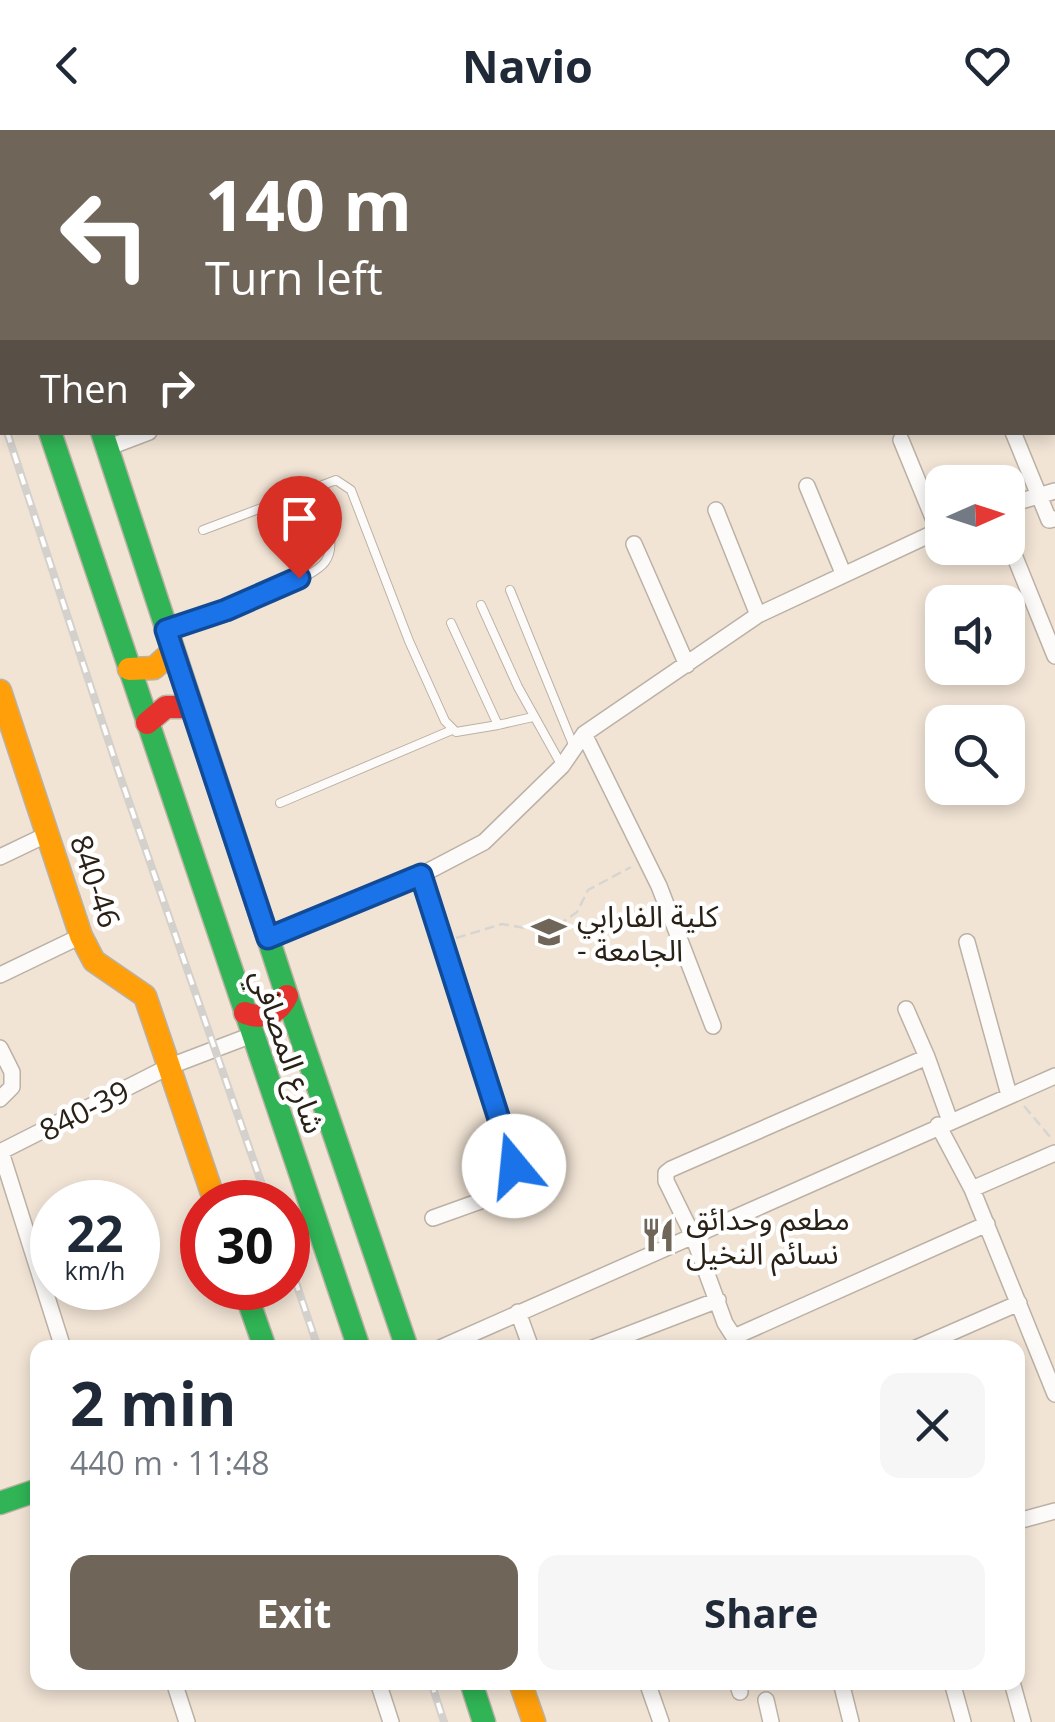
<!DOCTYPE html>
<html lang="en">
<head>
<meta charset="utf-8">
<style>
	body { margin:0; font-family:"Open Sans","Noto Sans Arabic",sans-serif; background:#f6f6f7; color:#1f2937; height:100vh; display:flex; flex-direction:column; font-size:38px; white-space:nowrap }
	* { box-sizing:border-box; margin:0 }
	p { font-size:32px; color:#747a83 }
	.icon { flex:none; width:55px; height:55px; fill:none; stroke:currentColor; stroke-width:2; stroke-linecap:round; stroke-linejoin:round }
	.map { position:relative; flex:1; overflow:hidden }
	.side { position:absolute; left:30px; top:1210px; width:995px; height:350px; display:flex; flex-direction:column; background:#fff; border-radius:20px; box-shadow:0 5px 15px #0003 }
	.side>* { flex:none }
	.guide { position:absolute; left:0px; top:0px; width:1055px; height:305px; box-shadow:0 5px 15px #0003; background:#6f6559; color:#fff; overflow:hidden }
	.needle { width:65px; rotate:87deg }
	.tools { position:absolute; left:925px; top:335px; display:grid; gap:20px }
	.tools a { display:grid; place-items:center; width:100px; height:100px; border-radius:20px; background:#fff; box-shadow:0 5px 15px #0003; font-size:50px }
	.speed { position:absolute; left:30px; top:1050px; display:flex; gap:20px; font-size:50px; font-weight:700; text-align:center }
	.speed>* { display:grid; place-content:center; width:130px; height:130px; border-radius:50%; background:#fff; box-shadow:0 5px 15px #0003; line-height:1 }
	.speed small { font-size:25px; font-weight:400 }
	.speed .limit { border:15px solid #d22; background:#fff; color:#111 }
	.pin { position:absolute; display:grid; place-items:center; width:85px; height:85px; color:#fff; margin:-102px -42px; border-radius:50% 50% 50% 0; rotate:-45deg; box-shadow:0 0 10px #0007 }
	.pin .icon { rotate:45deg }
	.me { position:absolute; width:110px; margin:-55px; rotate:343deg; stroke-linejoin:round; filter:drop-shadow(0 0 8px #0008) }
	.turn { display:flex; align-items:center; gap:35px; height:210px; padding:0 40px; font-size:45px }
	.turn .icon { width:130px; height:130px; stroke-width:2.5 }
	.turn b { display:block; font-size:70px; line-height:85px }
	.then { display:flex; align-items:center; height:95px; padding:0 40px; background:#0003; gap:20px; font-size:38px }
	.round { display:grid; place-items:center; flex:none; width:105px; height:105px; border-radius:20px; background:#f6f6f7 }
	.headline { display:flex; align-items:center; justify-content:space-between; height:170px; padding:0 40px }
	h1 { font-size:60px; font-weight:700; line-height:75px }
	.cta { display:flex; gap:20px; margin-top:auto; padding:20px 40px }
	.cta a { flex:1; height:115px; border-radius:20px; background:#6f6559; color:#fff; font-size:40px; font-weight:700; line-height:115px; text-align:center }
	.cta a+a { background:#f6f6f7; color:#1f2937 }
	header { display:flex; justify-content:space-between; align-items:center; height:130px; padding:0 40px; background:#fff; font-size:45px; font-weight:700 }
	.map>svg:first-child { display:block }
</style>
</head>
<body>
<header><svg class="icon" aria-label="back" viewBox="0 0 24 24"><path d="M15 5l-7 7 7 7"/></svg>Navio<svg class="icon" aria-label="heart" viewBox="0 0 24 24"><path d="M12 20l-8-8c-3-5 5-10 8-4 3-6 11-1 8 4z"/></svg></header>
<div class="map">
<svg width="1055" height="1592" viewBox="0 0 1055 1592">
	<rect width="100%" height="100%" fill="#f1e4d5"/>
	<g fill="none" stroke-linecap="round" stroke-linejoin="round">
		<g stroke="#bbb1a5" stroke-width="10">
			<path id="lane" d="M 203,400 L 336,350 L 351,360 L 409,511 L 445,591 L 456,602 L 498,595
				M 510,460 L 574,617
				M 481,475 L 518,557 L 562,636
				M 451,493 L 498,595 L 533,587
				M 170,499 C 200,488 309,454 325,432 C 330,425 331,417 330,409 L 318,389
				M 280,673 L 452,600"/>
		</g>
		<g stroke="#bbb1a5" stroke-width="18">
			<path id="street" d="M 18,2 L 26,0
				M 1007,2 L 1015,0
				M 1013,302 L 1049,390 L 1055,389
				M 901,310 L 938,400
				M 107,318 L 149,302
				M 807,356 L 843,443
				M 1008,375 L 1055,361
				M 716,380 L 758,485
				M 1008,410 L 1055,526
				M 634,414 L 687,535
				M 584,604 L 659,756 L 713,896
				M 0,727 L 48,704
				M 421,745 L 513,1036 L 514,1059 L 433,1088
				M 268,809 L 421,745 L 484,712 L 562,636 L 584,604 L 758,485 L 942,399
				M 967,812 L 1009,965
				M 0,845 L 81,806
				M 906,879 L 927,927 L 950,991
				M 0,918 L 12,942 L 12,957 L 0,969
				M 927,927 L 671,1039 L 666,1043 L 666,1051 L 693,1106 L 725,1193 L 734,1207 L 987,1094
				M 938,995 L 972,1059 L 1055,1264
				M 0,1022 L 168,937 L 252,905
				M 1,1022 L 63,1218
				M 972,1059 L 1055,1023
				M 518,1182 L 531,1218
				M 440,1218 L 1055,946
				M 593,1218 L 718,1170
				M 916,1218 L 1019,1173
				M 1018,1391 L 1055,1381
				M 174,1552 L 187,1592
				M 378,1552 L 391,1592
				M 647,1552 L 661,1592
				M 737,1552 L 740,1562
				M 841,1552 L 851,1592
				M 952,1552 L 963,1592
				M 1012,1552 L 1023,1592
				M 766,1570 L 771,1592"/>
		</g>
		<g stroke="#bbb1a5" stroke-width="25">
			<path id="fast" d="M 0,151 L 2,159
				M 50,302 L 359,1218
				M 102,302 L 290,875 L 407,1218
				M 244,1158 L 265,1218
				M 0,1373 L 38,1360
				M 471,1552 L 484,1592"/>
		</g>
		<g stroke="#bbb1a5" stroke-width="25">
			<path id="slow" d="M 129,539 L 154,538 L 173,521
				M 0,561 L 81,806 L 94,831 L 145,866 L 215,1072
				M 520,1552 L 534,1592"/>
		</g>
		<g stroke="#bbb1a5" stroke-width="25">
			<path id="jam" d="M 3,0 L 4,2
				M 147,593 L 166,577 L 191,577
				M 245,883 C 264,890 278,884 287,866"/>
		</g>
		<path stroke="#d8d5d0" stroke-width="2.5" stroke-dasharray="10 5" stroke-linecap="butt" d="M 456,808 L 502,794 L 537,800 L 560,794 L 577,782 L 588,760 L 631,737
			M 1024,976 L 1051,1008"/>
		<use href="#lane" stroke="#fdfbf9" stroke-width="8"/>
		<use href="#street" stroke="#fdfbf9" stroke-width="15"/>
		<use href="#fast" stroke="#30b455" stroke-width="22"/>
		<use href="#slow" stroke="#ff9f0a" stroke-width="22"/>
		<use href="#jam" stroke="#e5322d" stroke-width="22"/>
		<g stroke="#d4d0cc" stroke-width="8">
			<path id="rail" d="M 7,302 L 119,643 L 268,1072
				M 288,1129 L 318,1218
				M 431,1552 L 444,1592"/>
		</g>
		<use href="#rail" stroke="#fff" stroke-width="4" stroke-dasharray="11" stroke-linecap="butt"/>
	</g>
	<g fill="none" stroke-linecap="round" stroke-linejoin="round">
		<g stroke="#114b97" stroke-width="25">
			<path id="route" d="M 299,448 L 226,480 L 166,500 L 268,808 L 421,745 L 514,1036"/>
		</g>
		<use href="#route" stroke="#1a73e8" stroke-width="18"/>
	</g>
	<defs>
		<g id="university-bare" transform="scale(2.7)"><path d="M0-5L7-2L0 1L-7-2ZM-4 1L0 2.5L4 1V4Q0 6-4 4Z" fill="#6f6559" stroke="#fff" stroke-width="2.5" paint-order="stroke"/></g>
		<g id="restaurant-bare" transform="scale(2.7)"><path d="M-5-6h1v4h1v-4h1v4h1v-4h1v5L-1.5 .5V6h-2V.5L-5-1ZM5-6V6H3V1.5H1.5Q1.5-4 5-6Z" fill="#6f6559" stroke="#fff" stroke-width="2.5" paint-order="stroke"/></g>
	</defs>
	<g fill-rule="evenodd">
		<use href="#university-bare" x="549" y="802"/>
		<use href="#restaurant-bare" x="658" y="1105"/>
	</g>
	<g text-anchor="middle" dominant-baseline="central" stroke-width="9" stroke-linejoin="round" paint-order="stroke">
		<g font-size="30" fill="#292016" stroke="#fff">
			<text transform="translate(96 751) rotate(71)">840-46</text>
			<text transform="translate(289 921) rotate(71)">شارع المصافي</text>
			<text transform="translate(84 980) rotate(-27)">840-39</text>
		</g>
		<g font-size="30" fill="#292016" stroke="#fff" text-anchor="start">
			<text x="577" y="785">كلية الفارابي<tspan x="577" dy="34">- الجامعة</tspan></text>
			<text x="686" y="1088">مطعم وحدائق<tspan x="686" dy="34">نسائم النخيل</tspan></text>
		</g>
	</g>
</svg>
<div class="tools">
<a><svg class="needle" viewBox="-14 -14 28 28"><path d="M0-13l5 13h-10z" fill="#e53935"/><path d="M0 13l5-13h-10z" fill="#747a83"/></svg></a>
<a><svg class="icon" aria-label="sound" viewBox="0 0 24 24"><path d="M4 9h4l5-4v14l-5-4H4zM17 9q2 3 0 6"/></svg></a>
<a><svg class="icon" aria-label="search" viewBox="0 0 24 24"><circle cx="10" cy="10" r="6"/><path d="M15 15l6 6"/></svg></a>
</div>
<div class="speed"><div>22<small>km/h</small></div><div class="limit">30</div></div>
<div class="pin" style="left:299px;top:448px;background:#d93025"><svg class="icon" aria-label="arrive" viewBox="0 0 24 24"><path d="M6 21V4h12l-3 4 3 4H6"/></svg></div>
<svg class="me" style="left:514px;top:1036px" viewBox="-20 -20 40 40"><circle r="19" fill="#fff"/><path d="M0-13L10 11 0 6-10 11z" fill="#1a73e8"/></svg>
<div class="guide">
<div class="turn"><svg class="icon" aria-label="left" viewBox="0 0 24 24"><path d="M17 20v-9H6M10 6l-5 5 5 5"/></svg><div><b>140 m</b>Turn left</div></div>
<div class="then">Then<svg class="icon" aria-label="right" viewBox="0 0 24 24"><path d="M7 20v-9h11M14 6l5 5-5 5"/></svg></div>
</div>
<section class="side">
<div class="headline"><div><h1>2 min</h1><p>440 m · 11:48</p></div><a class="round"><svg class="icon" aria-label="close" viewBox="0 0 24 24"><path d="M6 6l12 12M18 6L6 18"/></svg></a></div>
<div class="cta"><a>Exit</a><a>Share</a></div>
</section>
</div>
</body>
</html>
